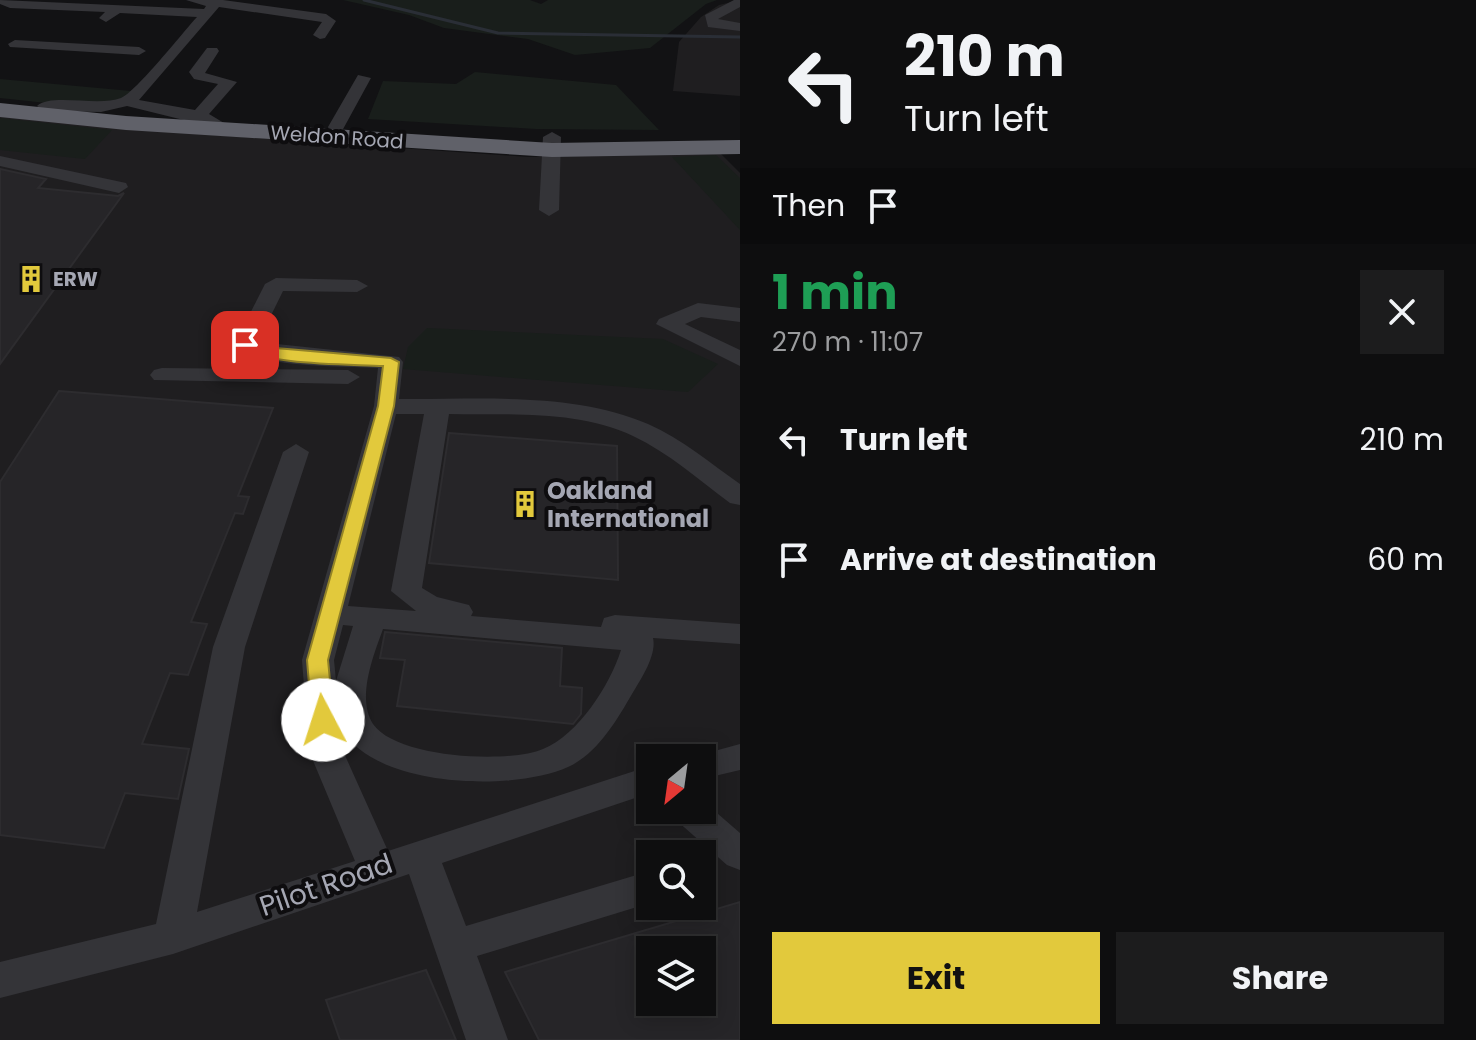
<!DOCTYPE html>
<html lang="en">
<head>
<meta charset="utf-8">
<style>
	body { margin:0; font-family:Poppins,sans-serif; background:#1c1c1d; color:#f1f3f6; height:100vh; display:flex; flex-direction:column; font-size:30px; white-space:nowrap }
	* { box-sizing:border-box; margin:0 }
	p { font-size:26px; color:#9b9c9e }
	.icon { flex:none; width:44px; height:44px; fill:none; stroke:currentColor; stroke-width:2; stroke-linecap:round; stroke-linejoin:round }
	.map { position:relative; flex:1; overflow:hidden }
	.side { display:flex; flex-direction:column; background:#0e0e0f; width:736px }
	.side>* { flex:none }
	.banner { background:#0e0e0f; color:#f1f3f6; overflow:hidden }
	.needle { width:52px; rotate:209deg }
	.controls { position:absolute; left:636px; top:744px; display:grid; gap:16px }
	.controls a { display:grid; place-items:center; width:80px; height:80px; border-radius:0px; background:#0e0e0f; box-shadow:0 4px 20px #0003,0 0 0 2px #2e2e2f; font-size:40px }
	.pin { position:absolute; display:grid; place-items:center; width:68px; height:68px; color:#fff; margin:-34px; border-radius:16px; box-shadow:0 4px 12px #0006 }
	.me { position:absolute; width:88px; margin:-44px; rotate:355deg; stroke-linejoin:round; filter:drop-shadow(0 0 6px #0008) }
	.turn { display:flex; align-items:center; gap:28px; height:168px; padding:0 32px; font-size:36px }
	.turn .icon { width:104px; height:104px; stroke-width:2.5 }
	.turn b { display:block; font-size:56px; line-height:68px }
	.then { display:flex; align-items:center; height:76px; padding:0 32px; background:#0003; gap:16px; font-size:30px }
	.round { display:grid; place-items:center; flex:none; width:84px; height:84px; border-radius:0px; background:#1c1c1d }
	.summary { display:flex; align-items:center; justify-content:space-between; height:136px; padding:0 32px }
	h1 { font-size:48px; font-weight:700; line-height:60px; color:#1e9e55 }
	.action { display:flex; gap:16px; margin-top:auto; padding:16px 32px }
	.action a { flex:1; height:92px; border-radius:0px; background:#e2c93c; color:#111; font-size:32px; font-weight:700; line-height:92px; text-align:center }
	.action a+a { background:#1c1c1d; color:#f1f3f6 }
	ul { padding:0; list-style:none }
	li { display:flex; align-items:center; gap:24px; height:120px; padding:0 32px }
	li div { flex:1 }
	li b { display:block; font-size:30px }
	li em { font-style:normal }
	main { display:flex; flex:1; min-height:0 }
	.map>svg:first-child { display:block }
</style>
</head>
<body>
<main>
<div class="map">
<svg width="740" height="1040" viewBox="0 0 740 1040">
	<rect width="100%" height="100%" fill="#121214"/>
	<path fill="#1f1e20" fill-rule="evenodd" d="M 740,0 L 740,96 L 673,91 L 679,42 L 701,17 L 719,5 Z
		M 0,116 L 129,129 L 528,157 L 720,153 L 740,173 L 740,1040 L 0,1040 ZM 650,758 L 702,758 L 702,810 L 650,810 ZM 650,854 L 702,854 L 702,906 L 650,906 ZM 650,950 L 702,950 L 702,1002 L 650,1002 Z"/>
	<path fill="#191e1b" d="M 343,0 L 530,0 L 541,4 L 548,0 L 717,0 L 706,4 L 650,48 L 575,55 L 528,39 L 444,28 L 409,15 Z
		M 475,72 L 616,85 L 659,130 L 536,129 L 368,119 L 383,81 L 456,84 Z
		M 0,79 L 131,91 L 122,101 L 65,105 L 0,98 Z
		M 0,118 L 112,130 L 85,159 L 0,150 Z
		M 716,155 L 740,178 L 740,230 L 672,157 Z
		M 427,328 L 663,339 L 718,364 L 688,392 L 403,369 L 408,347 Z"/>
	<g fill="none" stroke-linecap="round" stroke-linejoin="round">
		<path stroke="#2a2e36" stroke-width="3" d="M 364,0 L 498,33 L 740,37"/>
	</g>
	<path fill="#262528" stroke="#2d2c2f" stroke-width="2" fill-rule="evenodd" d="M 0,169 L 46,179 L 38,188 L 118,196 L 124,193 L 0,364 Z
		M 59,391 L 273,408 L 238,496 L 249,497 L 243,514 L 235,513 L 191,622 L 207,624 L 188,675 L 170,673 L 142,744 L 189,749 L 178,799 L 125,793 L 104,848 L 0,835 L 0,482 Z
		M 449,433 L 617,446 L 618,580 L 429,563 Z
		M 385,632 L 562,648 L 560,686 L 582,688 L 581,714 L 573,724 L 397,706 L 405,660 L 380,658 Z
		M 740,902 L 740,1040 L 539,1040 L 505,972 ZM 650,950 L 702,950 L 702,1002 L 650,1002 Z
		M 426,970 L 456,1040 L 340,1040 L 326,1000 Z"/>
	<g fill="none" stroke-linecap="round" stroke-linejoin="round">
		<path fill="#343438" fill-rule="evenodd" d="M 0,0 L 204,9 L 206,6 L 186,0 L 223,0 L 326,14 L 336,21 L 325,38 L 320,39 L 313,35 L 322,22 L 219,7 L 139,100 L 195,110 L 218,84 L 194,79 L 189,72 L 207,48 L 217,48 L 219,51 L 205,73 L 237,82 L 209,114 L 224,123 L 216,128 L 127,106 L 101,112 L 45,111 L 37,106 C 51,93 99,107 121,98 C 136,92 183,32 197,17 L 120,13 L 106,22 L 99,18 L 105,12 L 10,8 L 0,4 Z
			M 734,0 L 740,0 L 740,7 L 718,19 L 740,23 L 740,31 L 708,27 L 705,15 Z
			M 15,40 L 139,47 L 146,51 L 139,55 L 10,47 L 8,44 Z
			M 358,75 L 371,78 L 342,131 L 330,131 L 328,127 Z
			M 552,132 L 561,137 L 559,210 L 549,216 L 539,210 L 543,137 Z
			M 0,156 L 126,183 L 128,187 L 119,193 L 0,166 Z
			M 276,278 L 357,280 L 368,286 L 357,292 L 283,291 L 258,342 L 399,357 L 403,362 L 399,399 C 479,400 572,391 648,424 C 682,439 710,463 740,484 L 740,505 L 730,503 C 699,480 669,453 633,436 C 579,410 508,415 449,414 L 422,588 L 437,597 L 469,605 L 473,612 L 471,616 L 601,627 L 604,618 L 615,615 L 740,624 L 740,644 L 653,638 C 657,655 641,679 632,694 C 617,720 597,754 568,767 C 513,792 371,788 341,727 L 343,751 L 388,851 L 650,766 L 650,793 L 442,863 L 466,926 L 650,871 L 650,903 L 477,956 L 508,1040 L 466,1040 L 409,874 L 173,954 L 0,998 L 0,962 L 156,924 L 213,647 L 283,452 L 296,444 L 309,452 L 245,647 L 197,912 L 355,861 L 309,751 L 302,660 L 374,406 L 378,368 C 348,366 251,368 234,345 L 265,284 ZM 396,414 L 424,414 L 391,591 L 416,611 L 348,606 ZM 343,625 L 353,626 L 336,681 L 334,660 ZM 383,629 L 621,650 C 610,685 578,735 543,749 C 508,764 396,758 373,724 C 356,698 374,654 383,629 Z
			M 698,303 L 740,308 L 740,322 L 701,317 L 685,324 L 740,350 L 740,366 L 656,324 L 659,319 Z
			M 162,368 L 348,370 L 360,377 L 348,384 L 154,380 L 150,375 L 154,370 Z
			M 740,744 L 740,770 L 702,779 L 702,758 L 689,758 Z
			M 702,800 L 740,833 L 740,870 L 727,865 L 676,820 L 671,810 L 702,810 Z"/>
		<path fill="#606169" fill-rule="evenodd" d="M 0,103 L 126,116 L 552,143 L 740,140 L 740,154 L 552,157 L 126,130 L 0,117 Z"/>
	</g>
	<path fill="#e2c93c" stroke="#938327" stroke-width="2" d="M 245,341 L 264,347 L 391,358 L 399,362 L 394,406 L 328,660 L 334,720 L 323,728 L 312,720 L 307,660 L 378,406 L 383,366 C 350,364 261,366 238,345 Z"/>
	<defs>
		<g id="building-bare" transform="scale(2.16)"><path d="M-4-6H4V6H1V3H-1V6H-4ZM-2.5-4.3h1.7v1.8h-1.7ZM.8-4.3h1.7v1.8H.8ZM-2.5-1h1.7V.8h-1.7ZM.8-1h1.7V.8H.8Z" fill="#e2c93c" stroke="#0e0d0f" stroke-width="2.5" paint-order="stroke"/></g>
	</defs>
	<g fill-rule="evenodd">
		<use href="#building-bare" x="31" y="279"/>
		<use href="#building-bare" x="525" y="504"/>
	</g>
	<g text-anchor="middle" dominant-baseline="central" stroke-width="8" stroke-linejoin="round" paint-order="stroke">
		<g font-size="20" fill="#a5a7b3" stroke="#0e0d0f">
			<text transform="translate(337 137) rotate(4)">Weldon Road</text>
		</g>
		<g font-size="20" font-weight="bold" fill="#a5a7b3" stroke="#0e0d0f" text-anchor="start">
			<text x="53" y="279">ERW</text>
		</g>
		<g font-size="24" font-weight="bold" fill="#a5a7b3" stroke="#0e0d0f" text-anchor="start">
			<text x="547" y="490">Oakland<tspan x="547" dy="28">International</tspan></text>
		</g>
		<g font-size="28" fill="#a5a7b3" stroke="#0e0d0f">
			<text transform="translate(326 885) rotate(-19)">Pilot Road</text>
		</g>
	</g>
</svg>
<div class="controls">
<a><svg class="needle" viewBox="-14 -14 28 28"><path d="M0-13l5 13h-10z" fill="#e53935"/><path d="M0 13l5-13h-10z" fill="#9b9c9e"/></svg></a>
<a><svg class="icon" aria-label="search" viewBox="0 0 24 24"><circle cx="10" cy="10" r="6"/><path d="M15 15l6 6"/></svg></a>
<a><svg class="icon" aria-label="layers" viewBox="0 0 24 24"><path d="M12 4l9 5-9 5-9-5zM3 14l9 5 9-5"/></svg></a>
</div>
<div class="pin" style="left:245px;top:345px;background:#d93025"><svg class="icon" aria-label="arrive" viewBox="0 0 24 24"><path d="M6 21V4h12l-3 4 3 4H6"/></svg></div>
<svg class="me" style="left:323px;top:720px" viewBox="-20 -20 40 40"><circle r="19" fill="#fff"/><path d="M0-13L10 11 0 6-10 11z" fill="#e2c93c"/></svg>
</div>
<section class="side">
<div class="banner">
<div class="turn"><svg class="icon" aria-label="left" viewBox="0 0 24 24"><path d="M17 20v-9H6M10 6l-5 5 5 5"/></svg><div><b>210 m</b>Turn left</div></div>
<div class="then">Then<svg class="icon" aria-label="arrive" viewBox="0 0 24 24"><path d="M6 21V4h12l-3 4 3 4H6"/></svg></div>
</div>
<div class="summary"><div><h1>1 min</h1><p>270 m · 11:07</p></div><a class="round"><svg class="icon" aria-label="close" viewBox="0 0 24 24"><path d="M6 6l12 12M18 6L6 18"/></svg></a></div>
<ul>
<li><svg class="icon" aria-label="left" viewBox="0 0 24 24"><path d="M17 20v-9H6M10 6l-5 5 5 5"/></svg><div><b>Turn left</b></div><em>210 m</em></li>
<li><svg class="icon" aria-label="arrive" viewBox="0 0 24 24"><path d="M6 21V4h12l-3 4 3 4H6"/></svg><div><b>Arrive at destination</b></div><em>60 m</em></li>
</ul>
<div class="action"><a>Exit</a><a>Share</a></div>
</section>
</main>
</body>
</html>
